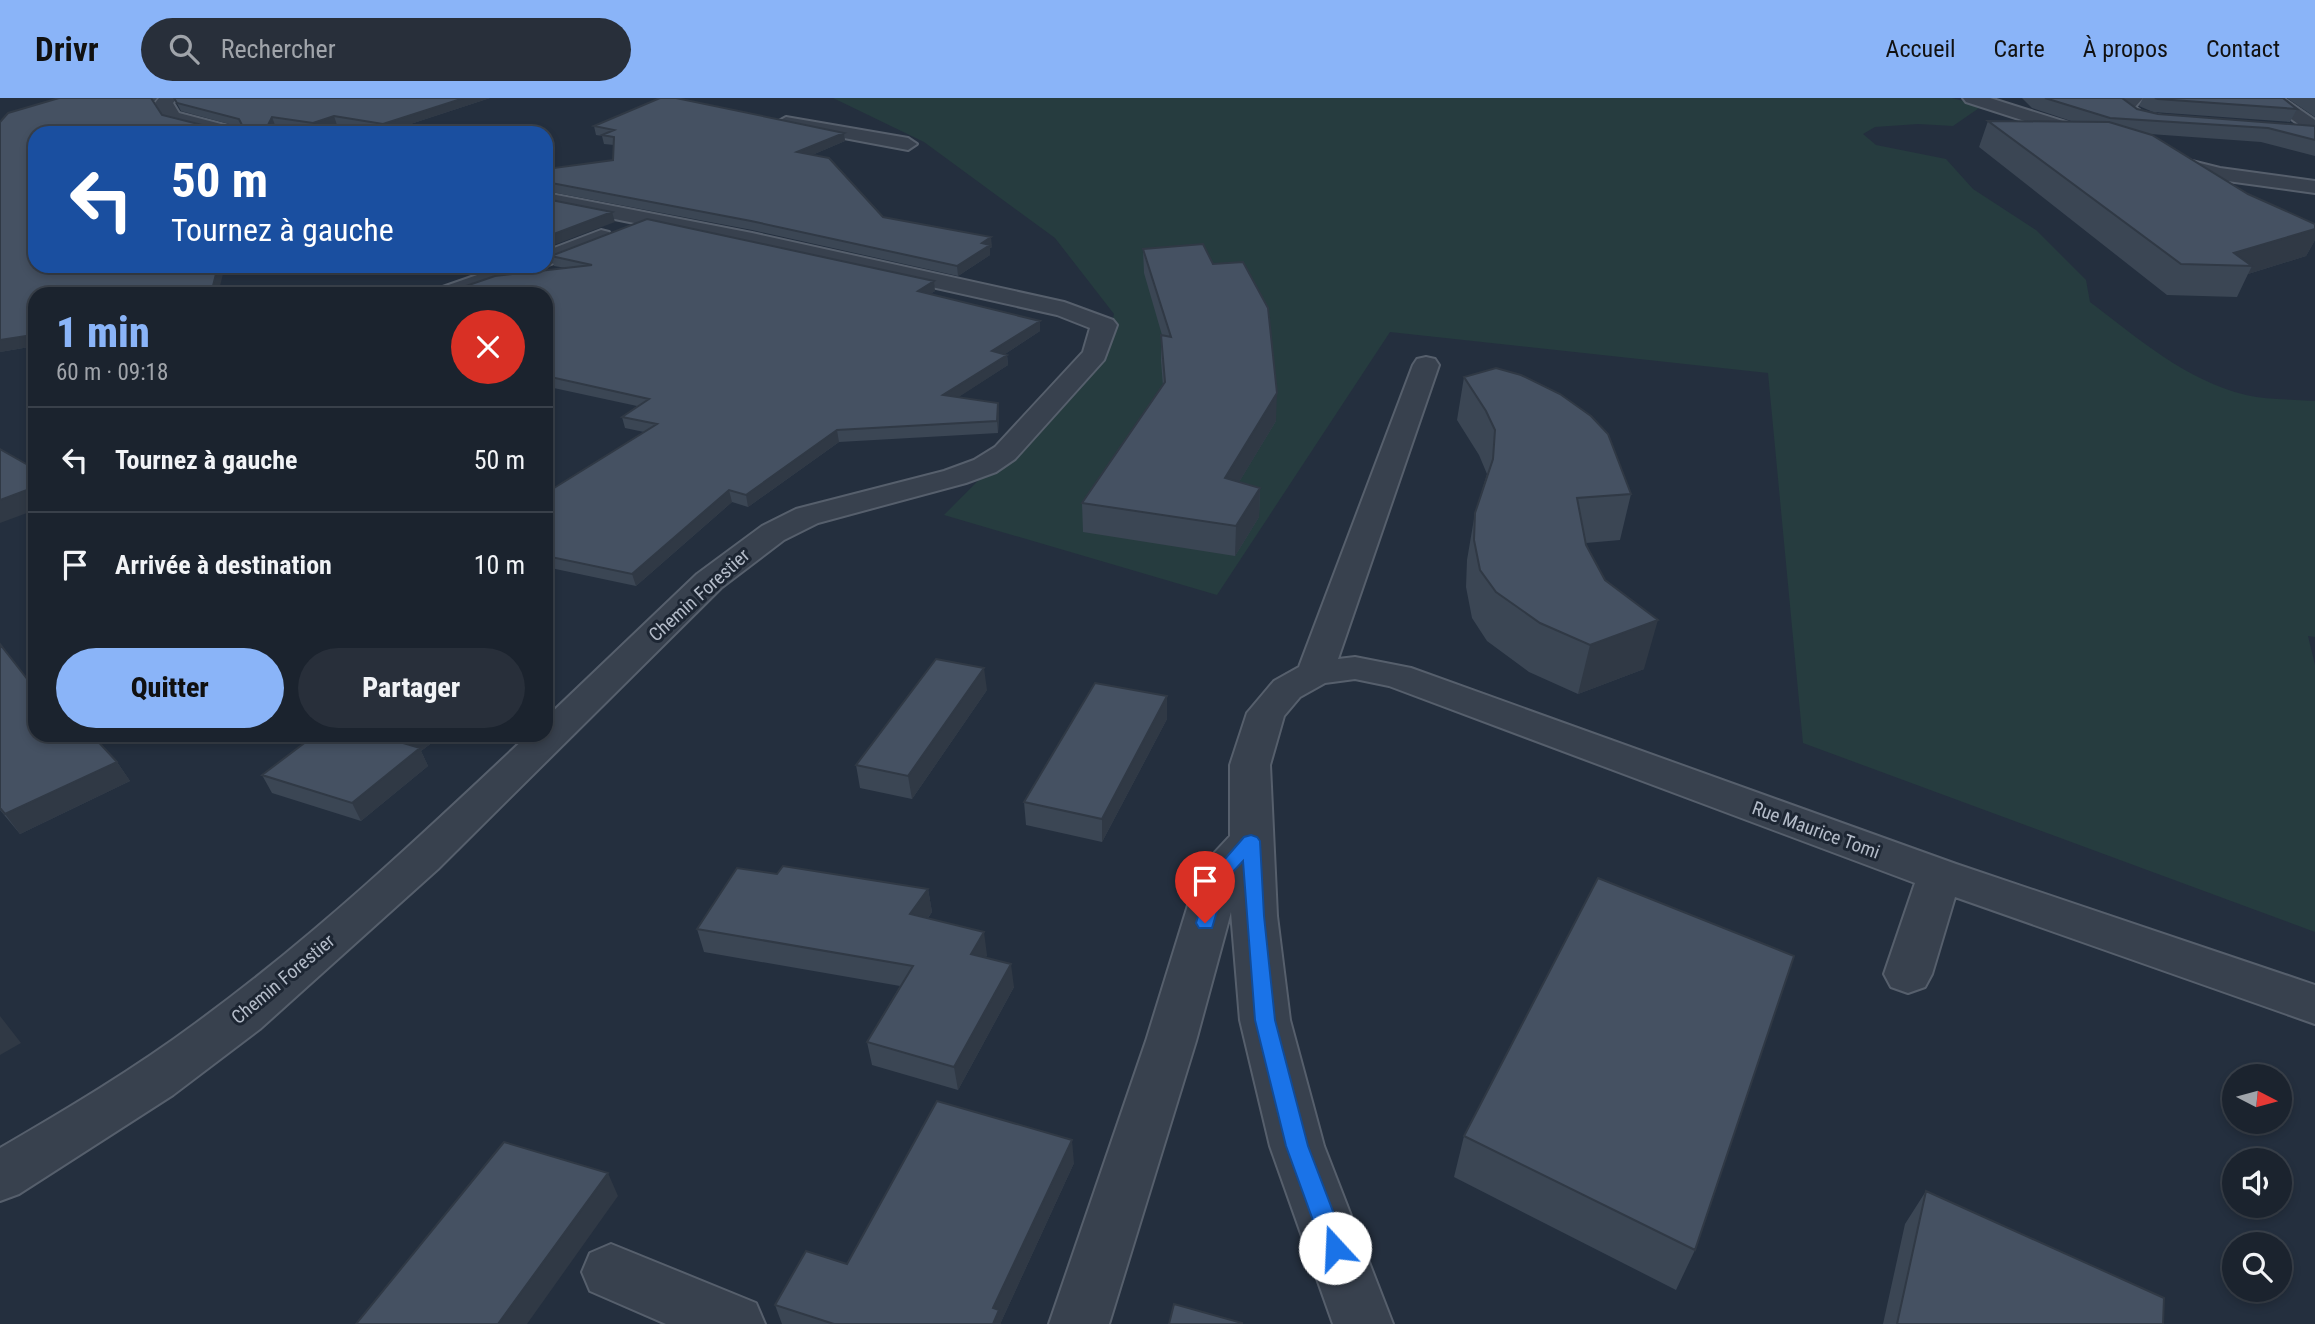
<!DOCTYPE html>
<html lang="fr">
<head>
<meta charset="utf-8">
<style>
	body { margin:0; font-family:"Roboto Condensed",sans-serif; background:#282f3a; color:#f1f3f6; height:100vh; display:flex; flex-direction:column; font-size:26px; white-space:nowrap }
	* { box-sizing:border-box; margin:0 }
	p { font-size:23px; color:#a0a4aa }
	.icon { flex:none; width:38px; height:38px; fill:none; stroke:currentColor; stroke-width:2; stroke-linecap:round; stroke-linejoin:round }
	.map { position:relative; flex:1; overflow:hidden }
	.details { position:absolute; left:28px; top:189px; width:525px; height:455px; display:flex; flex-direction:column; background:#1b232e; border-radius:21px; box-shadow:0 4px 10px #0003,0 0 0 2px #39404a }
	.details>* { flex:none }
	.top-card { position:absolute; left:28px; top:28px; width:525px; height:147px; border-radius:21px; box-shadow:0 4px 10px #0003,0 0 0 2px #39404a; background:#1a4fa0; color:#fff; overflow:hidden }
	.needle { width:46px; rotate:96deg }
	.controls { position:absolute; left:2222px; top:966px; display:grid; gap:14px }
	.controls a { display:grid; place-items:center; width:70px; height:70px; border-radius:50%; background:#1b232e; box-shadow:0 4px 10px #0003,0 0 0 2px #39404a; font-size:35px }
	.pin { position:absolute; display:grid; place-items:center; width:60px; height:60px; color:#fff; margin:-72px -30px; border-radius:50% 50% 50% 0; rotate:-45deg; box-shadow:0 0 7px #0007 }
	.pin .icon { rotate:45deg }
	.me { position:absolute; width:77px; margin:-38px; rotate:340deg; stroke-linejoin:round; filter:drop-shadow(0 0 5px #0008) }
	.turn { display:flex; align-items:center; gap:24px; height:147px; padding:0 28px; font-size:32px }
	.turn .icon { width:91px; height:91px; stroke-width:2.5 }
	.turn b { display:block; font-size:49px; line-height:60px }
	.round { display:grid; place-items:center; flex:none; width:74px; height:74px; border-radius:37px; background:#282f3a }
	.head { display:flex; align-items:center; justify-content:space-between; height:119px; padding:0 28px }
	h1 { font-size:42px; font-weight:800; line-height:52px; color:#8ab4f8 }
	.button { display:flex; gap:14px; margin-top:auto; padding:14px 28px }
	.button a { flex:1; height:80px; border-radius:42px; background:#8ab4f8; color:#111; font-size:28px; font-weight:800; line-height:80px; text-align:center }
	.button a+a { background:#282f3a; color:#f1f3f6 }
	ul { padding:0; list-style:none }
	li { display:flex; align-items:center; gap:21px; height:105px; padding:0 28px; border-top:2px solid #39404a }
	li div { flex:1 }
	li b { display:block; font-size:26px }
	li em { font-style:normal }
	header { display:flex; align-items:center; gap:42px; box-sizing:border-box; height:98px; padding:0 35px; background:#8ab4f8; color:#111 }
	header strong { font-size:33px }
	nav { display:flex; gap:38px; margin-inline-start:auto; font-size:24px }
	.search { width:490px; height:63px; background:#282f3a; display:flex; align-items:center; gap:18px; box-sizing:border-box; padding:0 24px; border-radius:38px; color:#a0a4aa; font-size:26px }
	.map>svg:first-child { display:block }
</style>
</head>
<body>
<header>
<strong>Drivr</strong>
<div class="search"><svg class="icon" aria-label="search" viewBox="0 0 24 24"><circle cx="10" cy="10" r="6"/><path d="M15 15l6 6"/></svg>Rechercher</div>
<nav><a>Accueil</a><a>Carte</a><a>À propos</a><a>Contact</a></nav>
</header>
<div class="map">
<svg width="2315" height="1226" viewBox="0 0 2315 1226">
	<rect width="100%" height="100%" fill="#242f3e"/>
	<path fill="#263c3f" d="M 833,0 L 1952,0 L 1982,8 L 1953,28 L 1918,26 L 1875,29 L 1863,36 L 1876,47 L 1946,61 L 1973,91 L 2036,132 L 2086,182 L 2090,204 C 2139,241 2185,282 2246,297 C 2268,302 2292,301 2315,303 L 2315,539 L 2308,538 L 2315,567 L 2315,834 L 1803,645 L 1768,275 L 1390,234 L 1217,497 L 944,417 L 1104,256 L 1114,216 L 1055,140 L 924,44 Z"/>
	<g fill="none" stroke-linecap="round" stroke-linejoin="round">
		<g stroke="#565f6c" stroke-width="4">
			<path id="minor" d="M 159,0 L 177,0 L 173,5 L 179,15 L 240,31 L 243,35 L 213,35 L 166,23 L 155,5 Z
				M 1963,0 L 1990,0 L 2104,36 L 2106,40 L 2097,46 L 2090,44 L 1966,4 Z
				M 2124,0 L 2143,0 L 2135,9 L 2142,14 L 2172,20 L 2175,24 L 2166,29 L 2130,22 L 2115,10 Z
				M 2263,0 L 2283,0 L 2315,22 L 2315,35 L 2309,34 Z
				M 786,19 L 908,40 L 917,46 L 908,52 L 780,28 L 777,24 Z
				M 2164,56 L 2220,70 L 2315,83 L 2315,95 L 2220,82 L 2157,66 L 2154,62 L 2157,58 Z
				M 546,95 L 752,135 L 1064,204 L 1113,222 L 1117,227 L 1104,262 L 1015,361 L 996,374 L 966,385 L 818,425 L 784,442 L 721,490 L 438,771 L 260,931 L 173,997 L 19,1096 L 0,1103 L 0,1050 C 67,1011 134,971 196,925 C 314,839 422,737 528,637 L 546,637 L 546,620 L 697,476 L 762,428 L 796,411 L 944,373 L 974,362 L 995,349 L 1083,254 L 1090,230 L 1057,217 L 752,149 L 546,107 Z
				M 601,132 L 609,134 L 612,139 L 609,144 L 546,168 L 546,153 Z
				M 503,168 L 536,168 L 533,173 L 468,196 L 433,196 L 437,191 Z
				M 1426,259 L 1435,261 L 1439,267 L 1338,561 L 1355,559 L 1411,570 L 1956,766 L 2315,887 L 2315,926 L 1955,799 L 1932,876 L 1925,889 L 1908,895 L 1891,889 L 1884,876 L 1915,785 L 1389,588 L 1355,581 L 1325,585 L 1300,599 L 1284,618 L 1270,667 L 1277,818 L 1290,922 L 1324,1048 L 1393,1226 L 1333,1226 L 1270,1048 L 1240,922 L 1231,814 L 1196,943 L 1109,1226 L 1049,1226 L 1146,943 L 1197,778 L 1203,767 L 1230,738 L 1230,667 L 1247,615 L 1274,583 L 1299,569 L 1413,267 L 1417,261 Z
				M 611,1146 L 756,1205 L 765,1226 L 666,1226 L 590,1193 L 582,1174 L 590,1155 Z"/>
		</g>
		<use href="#minor" fill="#38414e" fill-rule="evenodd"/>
	</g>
	<path fill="#3b4654" d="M 59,0 L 157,0 L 153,4 L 162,17 L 210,29 L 240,29 L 181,13 L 174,0 L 490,0 L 386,34 L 337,27 L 316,34 L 275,27 L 35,196 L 35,248 L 0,254 L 0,24 Z
		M 2022,0 L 2122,0 L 2137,11 L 2158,16 L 2315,28 L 2315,58 L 2261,44 L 2150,36 L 2248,96 L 2315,126 L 2315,142 L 2306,158 L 2248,176 L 2237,199 L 2167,197 L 1979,49 L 1988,23 L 2074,24 L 2032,10 Z
		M 2143,0 L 2283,0 L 2297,11 L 2290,24 L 2153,14 L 2139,8 Z
		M 2287,0 L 2315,0 L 2315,19 Z
		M 594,28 L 844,35 L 845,43 L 812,57 L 883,119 L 992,149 L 990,150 L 990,157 L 958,178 L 752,132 L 546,93 L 546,71 L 613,62 L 614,47 L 604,46 L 602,38 L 596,37 Z
		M 1143,151 L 1276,323 L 1239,384 L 1260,390 L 1259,419 L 1235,458 L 1083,434 L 1082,405 L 1163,288 L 1161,263 L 1161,237 L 1162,237 L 1144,175 Z
		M 551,158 L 935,193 L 930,196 L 1040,233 L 1005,256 L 1007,257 L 1008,267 L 958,299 L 998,305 L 999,316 L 998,335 L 839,344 L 748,409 L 732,404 L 636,488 L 546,469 L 546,395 L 644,334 L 625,330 L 622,319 L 637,308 L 549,289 L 466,188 L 566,170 L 554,168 Z
		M 1464,279 L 1631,396 L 1620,442 L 1586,445 L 1644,571 L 1578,596 L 1529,574 L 1487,543 L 1472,520 L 1466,489 L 1467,462 L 1475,415 L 1487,376 L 1479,357 L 1457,322 Z
		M 0,546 L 35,637 L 117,664 L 130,683 L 20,736 L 0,712 Z
		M 987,592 L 912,701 L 860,690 L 856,667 Z
		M 1167,598 L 1167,621 L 1102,744 L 1026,727 L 1024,704 Z
		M 315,637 L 430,637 L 433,644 L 421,653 L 428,668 L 361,723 L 272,695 L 262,677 Z
		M 777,776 L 928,791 L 932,814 L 928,820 L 987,857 L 986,859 L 1014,889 L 958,992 L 872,967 L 867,944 L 900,888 L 704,854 L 697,831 Z
		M 1464,1038 L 1695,1152 L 1676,1192 L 1454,1079 Z
		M 1074,1065 L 1001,1224 L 1001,1226 L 782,1226 L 775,1207 L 847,1166 Z
		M 1926,1093 L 2163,1226 L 1883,1226 L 1905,1126 Z"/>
	<path fill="#303945" d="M 464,0 L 490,0 L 386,34 L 383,26 Z
		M 334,18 L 337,27 L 316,34 L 313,25 Z
		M 272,19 L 275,27 L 271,35 L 264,35 Z
		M 844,35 L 845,43 L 798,63 L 797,54 Z
		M 612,114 L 615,124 L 546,150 L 546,139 Z
		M 2315,131 L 2315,142 L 2306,158 L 2248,176 L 2252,168 L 2234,155 Z
		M 991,139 L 992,149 L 990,150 L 990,157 L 958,178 L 957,168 L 982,145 Z
		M 218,168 L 225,168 L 218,196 L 211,196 Z
		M 934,183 L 935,193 L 919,203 L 918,193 Z
		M 1040,223 L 1040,233 L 993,264 L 992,253 Z
		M 32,237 L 35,243 L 35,248 L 0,254 L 0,242 Z
		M 1007,257 L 1008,267 L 945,308 L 943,297 Z
		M 546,278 L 549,289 L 546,290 Z
		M 1277,295 L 1276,323 L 1224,409 L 1225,380 Z
		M 998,305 L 999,316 L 998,335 L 997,323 Z
		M 837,332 L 839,344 L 748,409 L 746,397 Z
		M 35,389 L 35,412 L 0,425 L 0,402 Z
		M 1260,390 L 1259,419 L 1235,458 L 1236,428 Z
		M 729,392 L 732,404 L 636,488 L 632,476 Z
		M 1658,522 L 1644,571 L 1578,596 L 1590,547 Z
		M 984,570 L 987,592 L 912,701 L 908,678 Z
		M 1167,598 L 1167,621 L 1102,744 L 1102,721 Z
		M 409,637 L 430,637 L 433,644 L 421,653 L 428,668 L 361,723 L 352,705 L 400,644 Z
		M 117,664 L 130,683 L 20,736 L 5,716 Z
		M 928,791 L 932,814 L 914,839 L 910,816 Z
		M 984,834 L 987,857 L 974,879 L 971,856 Z
		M 1011,866 L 1014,889 L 958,992 L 954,969 Z
		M 0,918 L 21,945 L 0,957 Z
		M 1072,1042 L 1074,1065 L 1001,1224 L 1001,1226 L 993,1226 L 993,1210 Z
		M 608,1075 L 618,1098 L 527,1226 L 498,1226 Z"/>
	<path fill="#455162" stroke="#303945" stroke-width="2" d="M 59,0 L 151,0 L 162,17 L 210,29 L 240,29 L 242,27 L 239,21 L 177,5 L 174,0 L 464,0 L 383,26 L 334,18 L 313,25 L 272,19 L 264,35 L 35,35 L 35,168 L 218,168 L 211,196 L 35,196 L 35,243 L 32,237 L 0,242 L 0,24 L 8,15 Z
		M 660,0 L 676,0 L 844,35 L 797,54 L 829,60 L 883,119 L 991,139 L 982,145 L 990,147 L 957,168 L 751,123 L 546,84 L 546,71 L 613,62 L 614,39 L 602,37 L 614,32 L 594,28 Z
		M 2045,0 L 2122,0 L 2137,11 L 2158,16 L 2315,28 L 2315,42 L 2268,30 L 2110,20 Z
		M 2155,0 L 2283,0 L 2297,11 L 2158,1 Z
		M 1988,23 L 2109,24 L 2152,37 L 2248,96 L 2315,126 L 2315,131 L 2234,155 L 2252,168 L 2181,166 Z
		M 546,101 L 612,114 L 546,139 Z
		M 647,121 L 934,183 L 918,193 L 1040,223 L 992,253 L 1007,257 L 943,297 L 998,305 L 997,323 L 837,332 L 746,397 L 729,392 L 632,476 L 546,458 L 546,451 L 553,446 L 546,444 L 546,395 L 657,326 L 622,319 L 649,301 L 546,278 L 546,196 L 426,196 L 446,189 L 466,188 L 495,178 L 592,167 L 551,158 Z
		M 1203,146 L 1213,166 L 1243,164 L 1268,210 L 1277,295 L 1225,380 L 1260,390 L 1236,428 L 1082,405 L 1165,284 L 1161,237 L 1171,239 L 1143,151 Z
		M 1496,270 L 1521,277 L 1560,296 L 1591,318 L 1608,336 L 1631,396 L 1577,400 L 1586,447 L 1605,482 L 1658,522 L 1590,547 L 1540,525 L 1496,494 L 1480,472 L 1474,442 L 1475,415 L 1493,361 L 1495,332 L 1486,313 L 1464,279 Z
		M 0,351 L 35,371 L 35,389 L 0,402 Z
		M 0,546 L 35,591 L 35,637 L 92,637 L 117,664 L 5,716 L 0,710 Z
		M 936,561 L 984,570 L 908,678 L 856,667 Z
		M 1095,585 L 1167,598 L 1102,721 L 1024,704 Z
		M 315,637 L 409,637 L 400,644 L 420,650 L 352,705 L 262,677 Z
		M 783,768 L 928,791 L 910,816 L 984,834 L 971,856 L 1011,866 L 954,969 L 867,944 L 913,868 L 697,831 L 737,770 L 777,776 Z
		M 1598,780 L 1794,858 L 1695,1152 L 1464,1038 Z
		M 937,1003 L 1072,1042 L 993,1210 L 999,1212 L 993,1226 L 834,1226 L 775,1207 L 806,1153 L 847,1166 Z
		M 504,1044 L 608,1075 L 498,1226 L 356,1226 Z
		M 1926,1093 L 2164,1200 L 2163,1226 L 1897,1226 Z
		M 1174,1206 L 1242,1225 L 1242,1226 L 1169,1226 Z"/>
	<path fill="#1a73e8" stroke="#114b97" stroke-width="2" d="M 1251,737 L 1257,739 L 1260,743 L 1264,818 L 1275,922 L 1308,1048 L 1347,1150 L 1343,1158 L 1335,1161 L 1327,1158 L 1323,1150 L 1286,1048 L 1255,922 L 1243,763 L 1227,780 L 1212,830 L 1199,830 L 1196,825 L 1210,778 L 1244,739 Z"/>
	<g text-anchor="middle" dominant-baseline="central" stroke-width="6" stroke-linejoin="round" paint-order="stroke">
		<g font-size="19" fill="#b4bcc9" stroke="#1d2633">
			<text transform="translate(699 497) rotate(-42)">Chemin Forestier</text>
			<text transform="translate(1816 732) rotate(20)">Rue Maurice Tomi</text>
			<text transform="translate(283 881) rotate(-40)">Chemin Forestier</text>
		</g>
	</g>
</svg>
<div class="controls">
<a><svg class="needle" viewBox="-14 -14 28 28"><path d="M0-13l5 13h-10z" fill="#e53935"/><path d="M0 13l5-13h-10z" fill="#a0a4aa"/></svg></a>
<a><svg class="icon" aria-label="sound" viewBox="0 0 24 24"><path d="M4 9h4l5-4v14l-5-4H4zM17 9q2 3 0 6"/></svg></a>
<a><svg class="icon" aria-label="search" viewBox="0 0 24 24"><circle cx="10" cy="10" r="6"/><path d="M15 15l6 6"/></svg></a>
</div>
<div class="pin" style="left:1205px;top:825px;background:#d93025"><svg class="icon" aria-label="arrive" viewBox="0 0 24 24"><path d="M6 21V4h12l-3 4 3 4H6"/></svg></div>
<svg class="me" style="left:1335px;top:1150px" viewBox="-20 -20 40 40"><circle r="19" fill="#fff"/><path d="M0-13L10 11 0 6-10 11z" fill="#1a73e8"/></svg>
<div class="top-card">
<div class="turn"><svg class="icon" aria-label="left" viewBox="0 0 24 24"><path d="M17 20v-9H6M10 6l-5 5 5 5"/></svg><div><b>50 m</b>Tournez à gauche</div></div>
</div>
<section class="details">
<div class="head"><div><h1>1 min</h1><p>60 m · 09:18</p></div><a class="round" style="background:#d93025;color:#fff"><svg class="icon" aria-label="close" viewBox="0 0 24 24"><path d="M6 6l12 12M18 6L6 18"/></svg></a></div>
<ul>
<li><svg class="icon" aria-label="left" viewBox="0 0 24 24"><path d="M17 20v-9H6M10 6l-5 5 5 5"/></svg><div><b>Tournez à gauche</b></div><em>50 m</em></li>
<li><svg class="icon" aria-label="arrive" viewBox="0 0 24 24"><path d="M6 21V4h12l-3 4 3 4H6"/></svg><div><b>Arrivée à destination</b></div><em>10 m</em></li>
</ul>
<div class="button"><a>Quitter</a><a>Partager</a></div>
</section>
</div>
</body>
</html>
